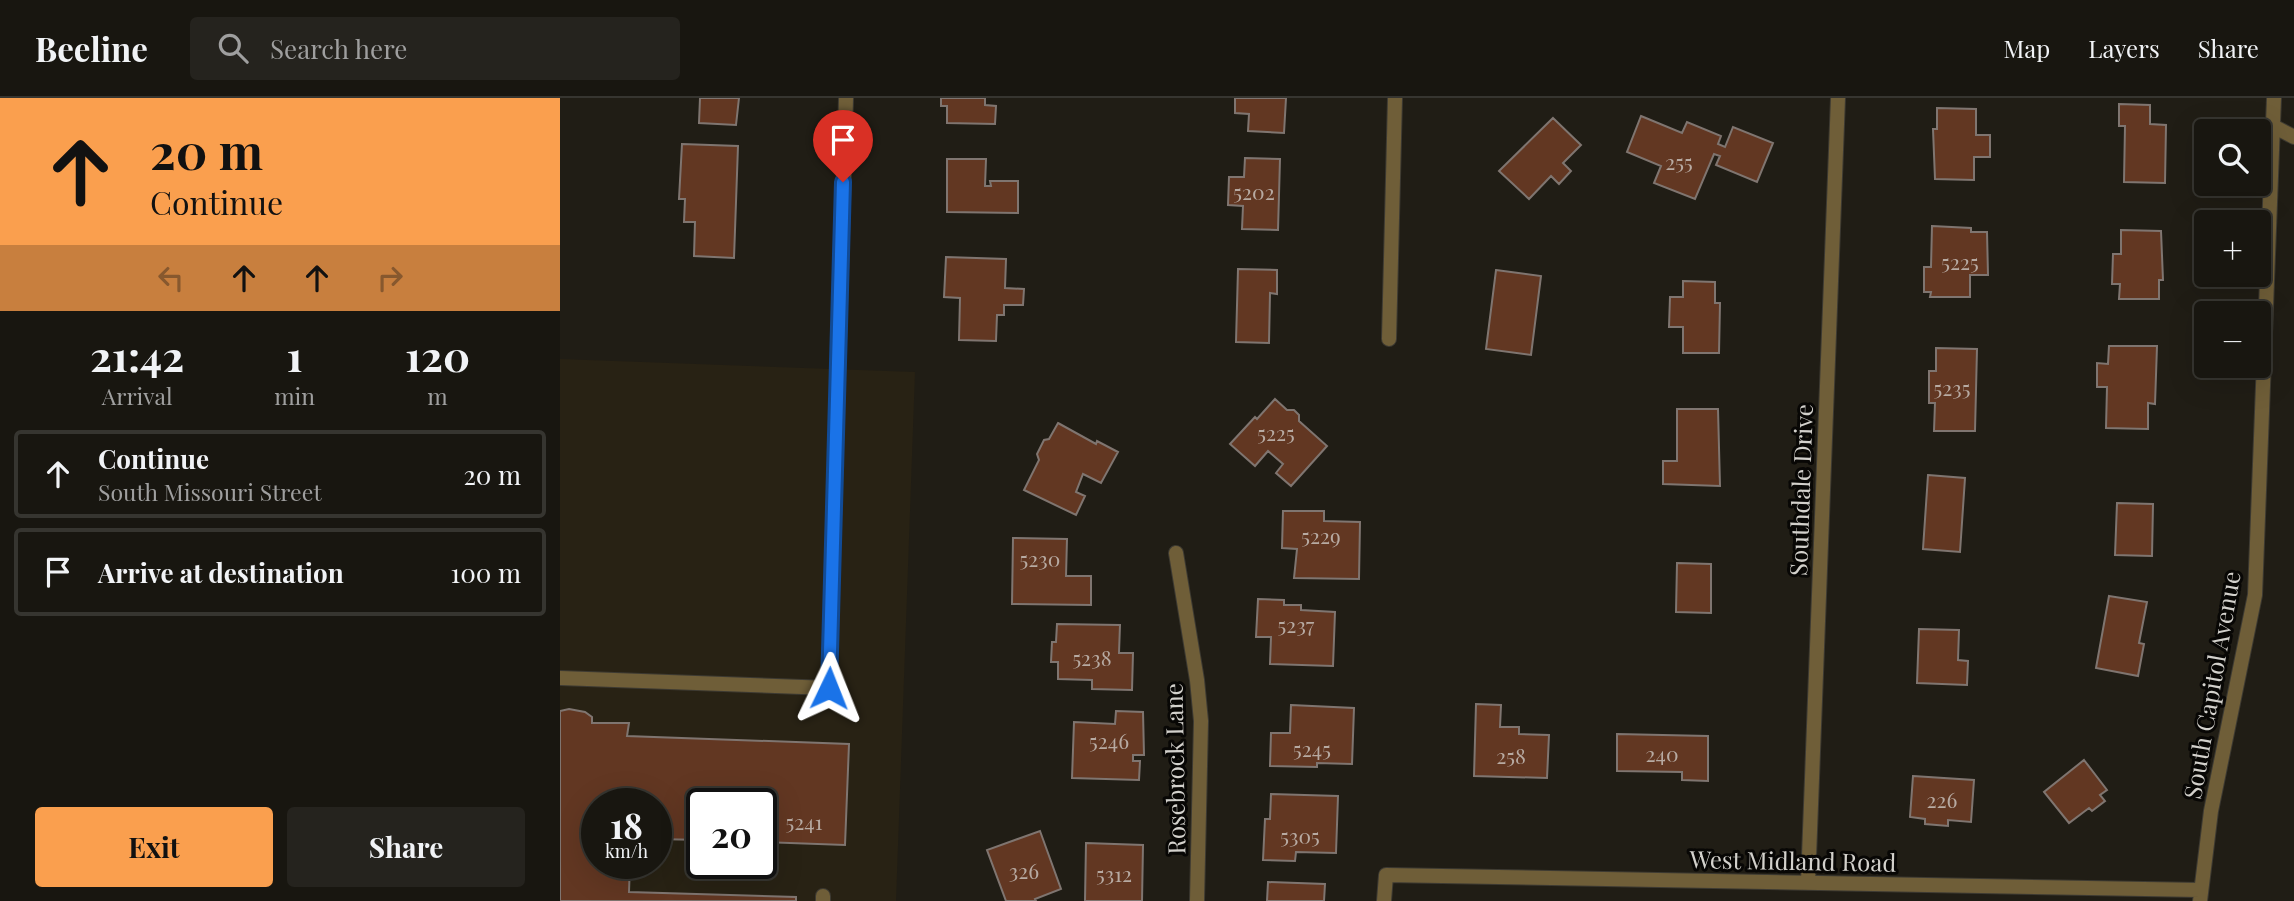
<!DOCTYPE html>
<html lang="en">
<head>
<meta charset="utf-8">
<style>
	body { margin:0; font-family:"Playfair Display",serif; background:#25231e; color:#f1f3f6; height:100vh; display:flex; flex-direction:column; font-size:26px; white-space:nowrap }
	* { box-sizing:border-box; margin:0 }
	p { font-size:23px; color:#9f9f9f }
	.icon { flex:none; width:38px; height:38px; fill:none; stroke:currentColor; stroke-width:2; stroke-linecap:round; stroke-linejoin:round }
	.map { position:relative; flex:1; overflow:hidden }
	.drawer { display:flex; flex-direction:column; background:#181610; width:560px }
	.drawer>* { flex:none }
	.guide { background:#fa9f4e; color:#111; overflow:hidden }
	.controls { position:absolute; left:1634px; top:21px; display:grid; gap:14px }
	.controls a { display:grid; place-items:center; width:77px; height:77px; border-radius:7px; background:#181610; box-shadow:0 7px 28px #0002,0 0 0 2px #363530; font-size:35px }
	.speed { position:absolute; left:21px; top:690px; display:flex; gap:14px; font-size:35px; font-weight:700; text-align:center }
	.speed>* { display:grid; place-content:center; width:91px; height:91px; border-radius:50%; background:#181610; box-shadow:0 7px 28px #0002,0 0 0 2px #363530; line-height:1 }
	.speed small { font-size:18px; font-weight:400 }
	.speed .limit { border:4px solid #111; border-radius:10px; background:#fff; color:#111 }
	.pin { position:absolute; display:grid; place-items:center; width:60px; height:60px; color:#fff; margin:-72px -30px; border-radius:50% 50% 50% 0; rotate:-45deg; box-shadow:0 0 7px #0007 }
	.pin .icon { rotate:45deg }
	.me { position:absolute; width:77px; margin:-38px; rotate:2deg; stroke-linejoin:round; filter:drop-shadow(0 0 5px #0008) }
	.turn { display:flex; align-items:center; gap:24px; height:147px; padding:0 35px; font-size:32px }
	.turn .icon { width:91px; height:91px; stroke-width:2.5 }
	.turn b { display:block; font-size:49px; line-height:60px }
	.lanes { display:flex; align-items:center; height:66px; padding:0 35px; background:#0003; justify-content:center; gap:35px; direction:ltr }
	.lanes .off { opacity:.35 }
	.eta { display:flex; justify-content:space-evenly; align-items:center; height:119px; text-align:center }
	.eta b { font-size:42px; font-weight:700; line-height:49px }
	.action { display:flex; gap:14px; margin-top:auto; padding:14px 35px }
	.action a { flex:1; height:80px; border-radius:7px; background:#fa9f4e; color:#111; font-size:28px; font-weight:700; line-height:80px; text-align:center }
	.action a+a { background:#25231e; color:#f1f3f6 }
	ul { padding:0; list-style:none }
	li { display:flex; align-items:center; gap:21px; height:88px; margin:0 14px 10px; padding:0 21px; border:4px solid #363530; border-radius:7px }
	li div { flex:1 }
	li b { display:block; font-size:26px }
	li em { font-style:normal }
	header { display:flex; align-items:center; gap:42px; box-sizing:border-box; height:98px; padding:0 35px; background:#181610; border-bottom:2px solid #363530 }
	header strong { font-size:33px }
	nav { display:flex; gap:38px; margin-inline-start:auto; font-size:24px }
	.search { width:490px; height:63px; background:#25231e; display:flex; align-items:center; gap:18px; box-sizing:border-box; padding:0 24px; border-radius:7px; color:#9f9f9f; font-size:26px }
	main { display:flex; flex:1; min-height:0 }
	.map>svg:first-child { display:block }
</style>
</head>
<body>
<header>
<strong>Beeline</strong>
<div class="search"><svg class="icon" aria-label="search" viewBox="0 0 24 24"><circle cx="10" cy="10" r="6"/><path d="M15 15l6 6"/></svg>Search here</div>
<nav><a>Map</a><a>Layers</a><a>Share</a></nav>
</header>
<main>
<section class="drawer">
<div class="guide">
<div class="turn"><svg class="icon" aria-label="ahead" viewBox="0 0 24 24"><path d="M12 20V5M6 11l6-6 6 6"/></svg><div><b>20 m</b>Continue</div></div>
<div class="lanes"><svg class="icon off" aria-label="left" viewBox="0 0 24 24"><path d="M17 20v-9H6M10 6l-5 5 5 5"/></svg><svg class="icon" aria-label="ahead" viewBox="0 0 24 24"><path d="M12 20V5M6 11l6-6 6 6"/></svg><svg class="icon" aria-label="ahead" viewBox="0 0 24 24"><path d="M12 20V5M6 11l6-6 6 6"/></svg><svg class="icon off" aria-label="right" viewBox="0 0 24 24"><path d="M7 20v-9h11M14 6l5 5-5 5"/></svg></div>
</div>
<div class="eta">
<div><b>21:42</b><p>Arrival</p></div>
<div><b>1</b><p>min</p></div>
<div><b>120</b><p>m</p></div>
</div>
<ul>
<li><svg class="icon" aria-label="ahead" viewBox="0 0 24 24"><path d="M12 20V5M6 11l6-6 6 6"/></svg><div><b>Continue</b><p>South Missouri Street</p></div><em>20 m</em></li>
<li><svg class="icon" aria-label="arrive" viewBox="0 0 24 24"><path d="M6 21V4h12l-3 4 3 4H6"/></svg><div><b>Arrive at destination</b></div><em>100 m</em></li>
</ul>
<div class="action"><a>Exit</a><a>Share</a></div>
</section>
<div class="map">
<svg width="1734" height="803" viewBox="0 0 1734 803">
	<rect width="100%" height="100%" fill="#201d15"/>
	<path fill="#282214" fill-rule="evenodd" d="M 0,261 L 355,274 L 336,803 L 0,803 ZM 37,705 L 96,705 L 96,765 L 37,765 ZM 142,705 L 201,705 L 201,765 L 142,765 Z"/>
	<path fill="#623722" stroke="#7f7570" stroke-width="2" d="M 140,0 L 179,0 L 176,27 L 139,25 Z
		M 381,0 L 425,0 L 425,7 L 436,8 L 435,26 L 387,25 L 387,8 L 381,8 Z
		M 675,0 L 726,0 L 724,35 L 688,33 L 689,16 L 675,15 Z
		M 1559,6 L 1590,7 L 1590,26 L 1606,27 L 1605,85 L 1564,84 L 1565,28 L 1559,28 Z
		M 1377,10 L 1416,11 L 1416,37 L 1430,37 L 1430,59 L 1414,59 L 1414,82 L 1375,81 L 1373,31 L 1377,31 Z
		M 1081,18 L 1122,35 L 1127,24 L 1161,38 L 1158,46 L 1165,49 L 1173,29 L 1213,45 L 1197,84 L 1156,67 L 1160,58 L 1154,56 L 1135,101 L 1094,85 L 1101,68 L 1067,54 Z
		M 993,20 L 1021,47 L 1003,65 L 1011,73 L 999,86 L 991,78 L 969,101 L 939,73 Z
		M 122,46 L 178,48 L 174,160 L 134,158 L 135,124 L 124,124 L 125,101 L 119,101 Z
		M 685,60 L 720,61 L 718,132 L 682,131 L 683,108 L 668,107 L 669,79 L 684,79 Z
		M 387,61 L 426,61 L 425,88 L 431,88 L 430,83 L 458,83 L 458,115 L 387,114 Z
		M 1372,128 L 1411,130 L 1411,134 L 1427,134 L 1428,177 L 1410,177 L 1410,199 L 1370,199 L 1371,194 L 1364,194 L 1364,169 L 1371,169 Z
		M 1561,132 L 1601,133 L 1603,182 L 1599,182 L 1599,201 L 1559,201 L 1560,186 L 1552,186 L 1553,156 L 1561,156 Z
		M 386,159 L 446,161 L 445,190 L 464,191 L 463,207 L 444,207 L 444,217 L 437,217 L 436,243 L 399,242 L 400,200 L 384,199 Z
		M 678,171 L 717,172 L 717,196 L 710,195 L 709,245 L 676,244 Z
		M 936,172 L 981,178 L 971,257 L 926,251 Z
		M 1123,183 L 1155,184 L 1155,205 L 1160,205 L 1159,255 L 1123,255 L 1123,229 L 1109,229 L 1110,199 L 1123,199 Z
		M 1549,248 L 1597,248 L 1595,306 L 1588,305 L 1588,331 L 1546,330 L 1547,289 L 1537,289 L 1537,265 L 1548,266 Z
		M 1376,250 L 1417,251 L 1415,333 L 1374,333 L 1375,305 L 1369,305 L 1369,273 L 1376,273 Z
		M 715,301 L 727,312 L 734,312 L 739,317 L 739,323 L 767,348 L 731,388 L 716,375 L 723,366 L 708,353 L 695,368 L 670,346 L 695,319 L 697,321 Z
		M 1117,311 L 1158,311 L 1160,388 L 1103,386 L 1103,363 L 1117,363 Z
		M 498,325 L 536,346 L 537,343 L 558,354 L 541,385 L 523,376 L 516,394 L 525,398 L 516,417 L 464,392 L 479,362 L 477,356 L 484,342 L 489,341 Z
		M 1368,377 L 1405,380 L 1400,454 L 1363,451 Z
		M 1557,405 L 1593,406 L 1592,458 L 1555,457 Z
		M 723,413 L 764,413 L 764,423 L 800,424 L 799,481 L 734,480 L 737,451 L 722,450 Z
		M 453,440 L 507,441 L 506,478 L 531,478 L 531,507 L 452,506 Z
		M 1117,465 L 1151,466 L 1151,515 L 1116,514 Z
		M 1549,498 L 1587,504 L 1579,545 L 1584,546 L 1578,578 L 1536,570 Z
		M 698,501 L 724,502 L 724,507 L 741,507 L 741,512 L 775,514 L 773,568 L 710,566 L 711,539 L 696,539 Z
		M 497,526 L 560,527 L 559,555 L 573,555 L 572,592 L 532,591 L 532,582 L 498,581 L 498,564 L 491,564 L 492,544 L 496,544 Z
		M 1359,531 L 1399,532 L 1398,562 L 1408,563 L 1407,587 L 1357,585 Z
		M 916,606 L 941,607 L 940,629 L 959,629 L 959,636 L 989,637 L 987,680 L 914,678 Z
		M 731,607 L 794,610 L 792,666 L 757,665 L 757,669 L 710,668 L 711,635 L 730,635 Z
		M 9,611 L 25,614 L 32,619 L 32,625 L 69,625 L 67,638 L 289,646 L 285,747 L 201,744 L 201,705 L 142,705 L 142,742 L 96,741 L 96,705 L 37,705 L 37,765 L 70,765 L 69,794 L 236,799 L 236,803 L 0,803 L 0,613 Z
		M 556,613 L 583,614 L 584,657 L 573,657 L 573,663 L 580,663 L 579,682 L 512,680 L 514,624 L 555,626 Z
		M 1057,636 L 1148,638 L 1148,683 L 1122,682 L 1122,674 L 1057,673 Z
		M 1524,662 L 1547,692 L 1540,697 L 1545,703 L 1532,713 L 1529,710 L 1509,725 L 1484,694 Z
		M 1353,678 L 1414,682 L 1411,724 L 1388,722 L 1388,728 L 1365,726 L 1365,721 L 1350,719 Z
		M 711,696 L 778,698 L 776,755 L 736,754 L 735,763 L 703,762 L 705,721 L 710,721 Z
		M 480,733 L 501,791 L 475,801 L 476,803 L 446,803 L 427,752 Z
		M 526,745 L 583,747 L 582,803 L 525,803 Z
		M 708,784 L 765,786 L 764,803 L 707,803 Z"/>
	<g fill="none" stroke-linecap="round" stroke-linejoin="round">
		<g stroke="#3d3a32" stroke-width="16">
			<path id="service" d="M 0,580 L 269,590 L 272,488
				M 263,803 L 263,798"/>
		</g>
		<g stroke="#3d3a32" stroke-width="16">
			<path id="minor" d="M 1713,28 L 1734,39
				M 829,241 L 835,0
				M 616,455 L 637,582 L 641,623 L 637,803
				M 272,488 L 286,0
				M 1248,785 L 1278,0
				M 824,803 L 826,777 L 1640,792
				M 1640,803 L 1651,713 L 1695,497 L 1714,0"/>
		</g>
		<use href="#service" stroke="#6f5e38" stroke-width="14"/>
		<use href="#minor" stroke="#6f5e38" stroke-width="14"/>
	</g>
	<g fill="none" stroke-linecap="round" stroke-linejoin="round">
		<g stroke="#114b97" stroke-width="18">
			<path id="route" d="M 269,590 L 283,84"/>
		</g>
		<use href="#route" stroke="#1a73e8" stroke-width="12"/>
	</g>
	<g text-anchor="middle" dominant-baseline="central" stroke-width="6" stroke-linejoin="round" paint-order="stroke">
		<g font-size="21" fill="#b7aaa2">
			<text x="1119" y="63">255</text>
			<text x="694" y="93">5202</text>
			<text x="1400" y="163">5225</text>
			<text x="1392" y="289">5235</text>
			<text x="716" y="334">5225</text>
			<text x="761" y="437">5229</text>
			<text x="480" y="460">5230</text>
			<text x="736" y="526">5237</text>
			<text x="532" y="559">5238</text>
			<text x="549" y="642">5246</text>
			<text x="752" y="650">5245</text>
			<text x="1102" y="655">240</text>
			<text x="951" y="657">258</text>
			<text x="1382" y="701">226</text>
			<text x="244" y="723">5241</text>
			<text x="740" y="737">5305</text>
			<text x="464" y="772">326</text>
			<text x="554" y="775">5312</text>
		</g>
		<g font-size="24" fill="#d3d1cc" stroke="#080705">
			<text transform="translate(1240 392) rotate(-88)">Southdale Drive</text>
			<text transform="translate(1651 587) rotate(-80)">South Capitol Avenue</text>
			<text transform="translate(614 671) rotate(-91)">Rosebrock Lane</text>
			<text transform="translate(1233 762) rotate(1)">West Midland Road</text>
		</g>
	</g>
</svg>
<div class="controls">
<a><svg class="icon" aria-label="search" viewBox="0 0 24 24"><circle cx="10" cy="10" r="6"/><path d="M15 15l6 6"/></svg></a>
<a>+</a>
<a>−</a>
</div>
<div class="speed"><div>18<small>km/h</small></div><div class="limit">20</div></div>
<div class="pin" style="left:283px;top:84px;background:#d93025"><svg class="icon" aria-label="arrive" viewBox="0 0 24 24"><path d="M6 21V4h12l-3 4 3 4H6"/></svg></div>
<svg class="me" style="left:269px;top:590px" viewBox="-20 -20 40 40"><path d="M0-17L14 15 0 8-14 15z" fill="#1a73e8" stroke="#fff" stroke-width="4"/></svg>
</div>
</main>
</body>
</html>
